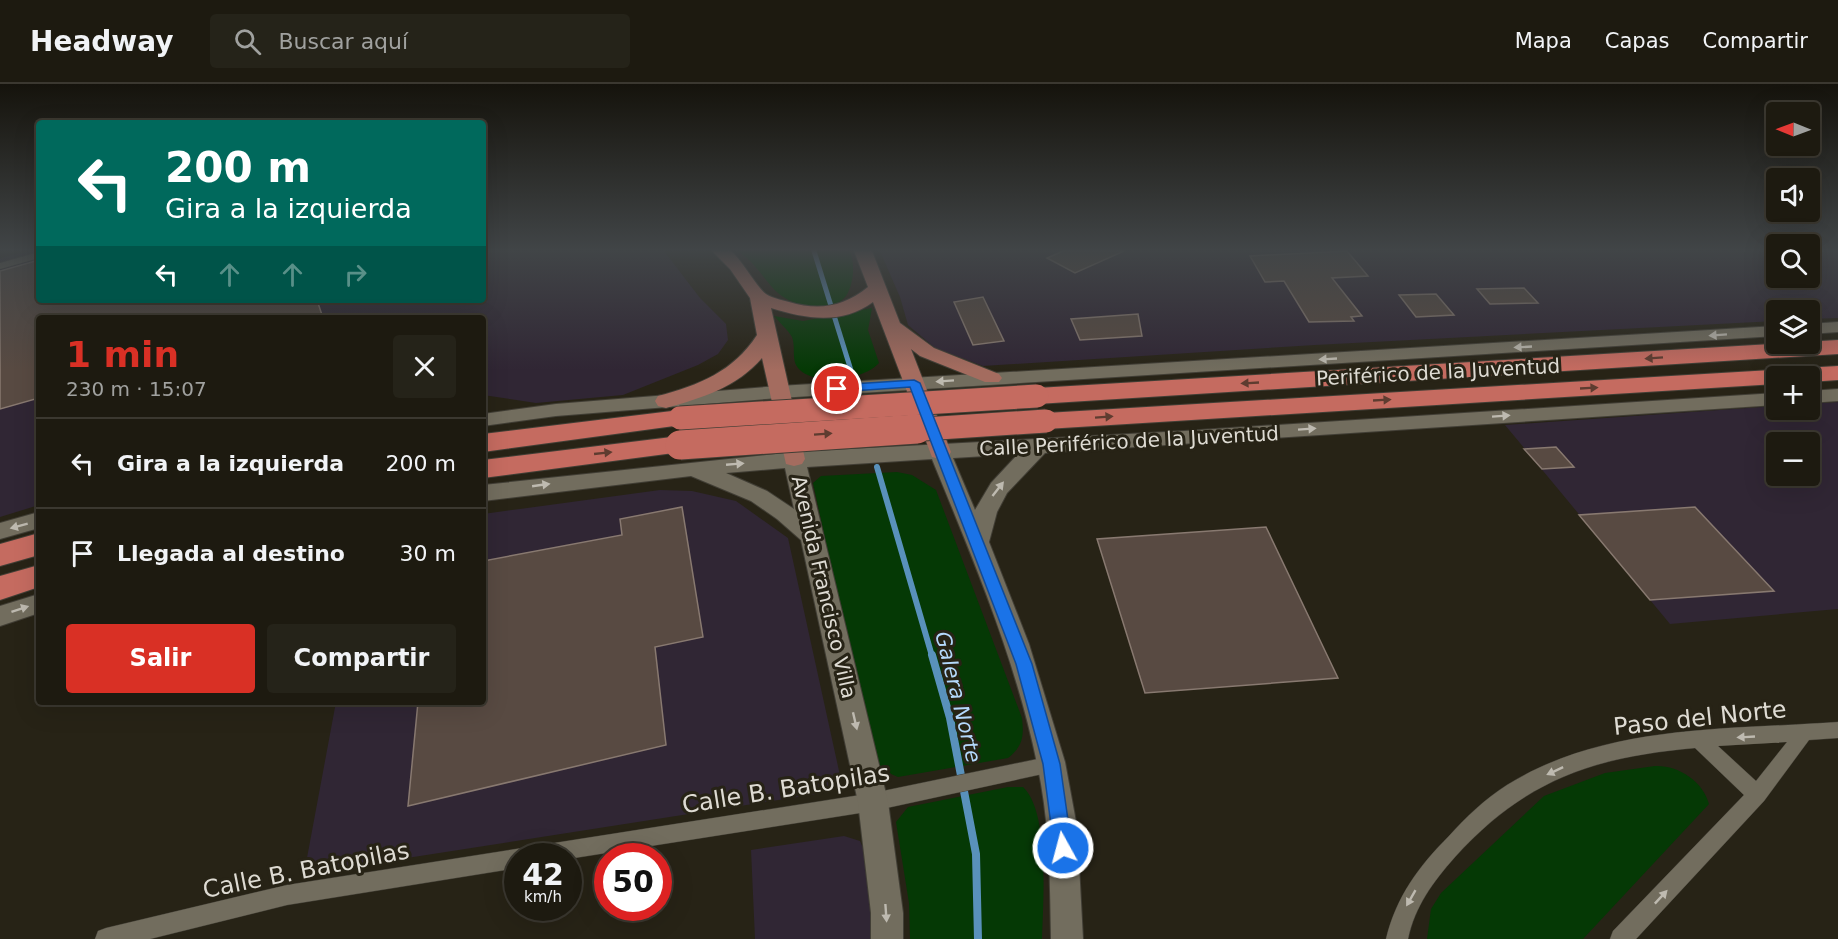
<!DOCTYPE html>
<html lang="es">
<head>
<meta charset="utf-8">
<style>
	body { margin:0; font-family:"DejaVu Sans",sans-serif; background:#252319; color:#f1f3f6; height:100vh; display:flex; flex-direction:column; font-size:22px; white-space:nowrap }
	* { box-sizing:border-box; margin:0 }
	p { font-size:20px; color:#a0a19f }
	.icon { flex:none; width:33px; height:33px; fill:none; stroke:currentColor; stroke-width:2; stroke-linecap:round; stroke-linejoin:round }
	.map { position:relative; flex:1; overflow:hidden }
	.drawer { position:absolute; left:36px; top:231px; width:450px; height:390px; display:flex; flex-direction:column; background:#1d1a10; border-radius:6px; box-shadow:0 6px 24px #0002,0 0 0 2px #3b3830 }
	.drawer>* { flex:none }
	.hud { position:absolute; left:36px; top:36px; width:450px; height:183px; border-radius:6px; box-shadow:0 6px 24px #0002,0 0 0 2px #3b3830; background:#00695c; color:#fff; overflow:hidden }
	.needle { width:39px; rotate:271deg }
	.controls { position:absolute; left:1766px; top:18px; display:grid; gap:12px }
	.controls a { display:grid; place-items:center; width:54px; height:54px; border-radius:6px; background:#1d1a10; box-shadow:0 6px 24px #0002,0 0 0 2px #3b3830; font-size:30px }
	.speed { position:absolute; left:504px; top:759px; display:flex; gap:12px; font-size:30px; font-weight:700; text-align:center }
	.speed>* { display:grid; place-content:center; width:78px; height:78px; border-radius:50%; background:#1d1a10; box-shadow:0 6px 24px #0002,0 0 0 2px #3b3830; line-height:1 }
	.speed small { font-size:15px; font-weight:400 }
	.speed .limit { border:9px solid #d22; background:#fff; color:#111 }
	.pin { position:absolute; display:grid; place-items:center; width:51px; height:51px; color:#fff; margin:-26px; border:3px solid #fff; border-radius:50%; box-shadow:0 2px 6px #0007 }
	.me { position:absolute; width:66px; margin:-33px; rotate:353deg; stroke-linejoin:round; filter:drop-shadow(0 0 4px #0008) }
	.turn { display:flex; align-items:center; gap:21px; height:126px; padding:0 30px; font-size:27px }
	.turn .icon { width:78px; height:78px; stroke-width:2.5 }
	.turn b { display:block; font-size:42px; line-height:51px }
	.lanes { display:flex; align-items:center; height:57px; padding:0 30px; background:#0003; justify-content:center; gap:30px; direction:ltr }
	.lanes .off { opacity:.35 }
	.round { display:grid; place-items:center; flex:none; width:63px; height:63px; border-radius:6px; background:#252319 }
	.headline { display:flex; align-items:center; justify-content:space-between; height:102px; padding:0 30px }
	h1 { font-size:36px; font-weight:700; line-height:45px; color:#d93025 }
	.cta { display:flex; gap:12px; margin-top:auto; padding:12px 30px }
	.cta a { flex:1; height:69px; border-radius:6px; background:#d93025; color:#fff; font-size:24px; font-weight:700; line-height:69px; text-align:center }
	.cta a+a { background:#252319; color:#f1f3f6 }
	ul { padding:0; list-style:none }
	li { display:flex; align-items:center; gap:18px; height:90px; padding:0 30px; border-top:2px solid #3b3830 }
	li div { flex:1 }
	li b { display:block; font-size:22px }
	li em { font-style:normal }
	header { display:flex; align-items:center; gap:36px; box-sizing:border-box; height:84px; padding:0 30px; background:#1d1a10; border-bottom:2px solid #3b3830 }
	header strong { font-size:28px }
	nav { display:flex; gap:33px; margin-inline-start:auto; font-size:21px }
	.search { width:420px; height:54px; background:#252319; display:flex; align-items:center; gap:15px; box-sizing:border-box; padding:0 21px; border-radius:6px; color:#a0a19f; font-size:22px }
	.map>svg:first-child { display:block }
</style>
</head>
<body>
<header>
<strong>Headway</strong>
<div class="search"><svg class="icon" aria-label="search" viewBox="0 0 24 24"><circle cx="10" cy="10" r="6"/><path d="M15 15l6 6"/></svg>Buscar aquí</div>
<nav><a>Mapa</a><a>Capas</a><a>Compartir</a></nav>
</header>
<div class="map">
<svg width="1838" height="855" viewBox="0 0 1838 855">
	<rect width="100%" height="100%" fill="#272316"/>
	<path fill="#302634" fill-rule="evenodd" d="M 30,167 L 39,167 L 39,216 L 483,216 L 483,167 L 664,167 L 700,214 L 726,240 L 728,256 L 718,270 L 698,281 L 623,311 L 536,319 L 483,311 L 483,234 L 39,234 L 39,421 L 0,433 L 0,174 Z
		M 880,167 L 1776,167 L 1776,194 L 1809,194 L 1809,167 L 1838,167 L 1838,234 L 1809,235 L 1809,226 L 1776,226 L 1776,237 L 1315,261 L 983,282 L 935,264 L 908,241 L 900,213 Z
		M 1838,318 L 1838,525 L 1670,540 L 1505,341 L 1776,322 L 1776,326 L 1809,326 L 1809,320 ZM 1776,358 L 1809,358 L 1809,392 L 1776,392 Z
		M 660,406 L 692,407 L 736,417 L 788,454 L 841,696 L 830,708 L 304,790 L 336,618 L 483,618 L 483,430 Z
		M 844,752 L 860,757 L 867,773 L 876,855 L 755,855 L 751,766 Z"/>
	<path fill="#053905" d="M 738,167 L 850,167 C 855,179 854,200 846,212 C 840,220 828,224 817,223 C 767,219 771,190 738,167 Z
		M 872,224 L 868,246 L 879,279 C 864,296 814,303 798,284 C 791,276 796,263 792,253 C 788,246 779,238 774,232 L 803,237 Z
		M 897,388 L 912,391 L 936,406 L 1022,634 C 1024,653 1023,662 1008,674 L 898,693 L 884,687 L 873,676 L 813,399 L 821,392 Z
		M 1655,682 C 1678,681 1703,697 1709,720 L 1583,855 L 1427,855 L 1431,825 L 1441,809 L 1544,712 L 1605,689 Z
		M 1008,703 L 1023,703 C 1050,728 1043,819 1042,855 L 910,855 L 909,819 L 896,738 L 908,723 Z"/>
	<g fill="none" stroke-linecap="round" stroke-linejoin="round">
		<path stroke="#5991bb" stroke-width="5" d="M 814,167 L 854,296"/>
		<path stroke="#5991bb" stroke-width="6" d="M 877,383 L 932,572"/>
		<path stroke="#5991bb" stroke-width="8" d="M 932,571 L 950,634 L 976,770 L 978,855"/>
	</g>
	<path fill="#584a42" stroke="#887970" stroke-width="1.5" d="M 1063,167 L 1124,167 L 1075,189 L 1047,174 Z
		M 1347,167 L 1368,192 L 1332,194 L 1362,232 L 1351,233 L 1354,237 L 1309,238 L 1284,197 L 1265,198 L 1250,172 Z
		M 39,176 L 39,216 L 317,216 L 323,234 L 39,234 L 39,314 L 0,325 L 0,187 Z
		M 1524,204 L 1538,219 L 1490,220 L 1477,205 Z
		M 1436,210 L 1454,231 L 1416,233 L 1399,211 Z
		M 983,213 L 1004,257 L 973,261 L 954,218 Z
		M 1138,230 L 1142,252 L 1080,256 L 1071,235 Z
		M 1556,363 L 1574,383 L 1542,385 L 1524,365 Z
		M 682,423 L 703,553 L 655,563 L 666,661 L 408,722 L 418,618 L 483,618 L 483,477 L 622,451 L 620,435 Z
		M 1695,423 L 1774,507 L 1650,516 L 1579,431 Z
		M 1266,443 L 1338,594 L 1145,609 L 1097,455 Z"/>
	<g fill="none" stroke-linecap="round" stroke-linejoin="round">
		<g stroke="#413e35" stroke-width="1">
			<path id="street" d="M 39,168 L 39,174 L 0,185 L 0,179 Z
				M 1838,638 L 1838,654 L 1809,656 L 1764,717 L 1636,855 L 1610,855 L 1613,847 L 1744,711 L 1695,664 C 1593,673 1525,696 1455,773 C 1433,798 1415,822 1408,855 L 1386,855 C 1396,813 1419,782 1449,752 C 1466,733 1485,715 1507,701 C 1605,640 1728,646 1838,638 ZM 1787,658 L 1756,697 L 1718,662 Z
				M 1052,672 L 1059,674 L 1061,680 L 1059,686 L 1052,688 L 873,727 L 568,775 L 568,772 L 518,772 L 518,784 L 287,821 L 150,855 L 95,855 L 98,847 L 106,844 L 287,801 L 873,709 Z"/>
		</g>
		<g stroke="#413e35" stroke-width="2">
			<path id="secondary" d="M 1838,238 L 1838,248 L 1809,250 L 1809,240 Z
				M 1776,242 L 1776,252 L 779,314 L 556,332 L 483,342 L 483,330 L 556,320 L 779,302 Z
				M 1838,305 L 1838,317 L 1809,319 L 1809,307 Z
				M 1776,309 L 1776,321 L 1045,369 L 1007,409 L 997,428 L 989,458 L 1029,560 L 1065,678 L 1077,743 L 1083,855 L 1051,855 C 1050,803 1050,751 1041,700 C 1021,587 975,480 932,375 L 807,383 L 888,718 L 903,829 L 903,855 L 871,855 L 871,829 L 858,718 L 801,456 L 777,435 L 751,417 L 691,392 L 483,417 L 483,401 L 794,368 L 1184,347 ZM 1018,370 L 991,399 L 975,426 L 953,374 ZM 785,384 L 794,425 L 767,407 L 726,389 Z
				M 39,428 L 39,444 L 0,455 L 0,439 Z
				M 39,510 L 39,529 L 0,542 L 0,522 Z"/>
		</g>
		<g stroke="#413e35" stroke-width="2">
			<path id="primary" d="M 712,167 L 731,167 C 743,177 757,204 766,210 C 772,214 782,216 789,218 C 819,227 843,223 868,203 L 854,167 L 872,167 L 900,239 L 934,264 L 999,290 L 1002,294 L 999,298 L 985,298 L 920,272 L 911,265 L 951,368 L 948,373 L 940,375 L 932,373 L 873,218 C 842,241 806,235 771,224 L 805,375 L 802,380 L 794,382 L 786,380 L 762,274 C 737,303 702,314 666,324 L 658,322 L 655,317 L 658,312 C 699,301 733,288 757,251 L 750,214 L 730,185 Z"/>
		</g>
		<g stroke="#413e35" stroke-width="2">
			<path id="highway" d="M 1838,256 L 1838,270 L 1037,320 L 1028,317 L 1024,312 L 1028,307 L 1037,304 Z
				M 1838,282 L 1838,296 L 1809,298 L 1809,292 L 1776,292 L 1776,300 L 1046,345 L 1037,343 L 1033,337 L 1037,331 L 1046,329 Z
				M 680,326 L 689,328 L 693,334 L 689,340 L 483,368 L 483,350 Z
				M 680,352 L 689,355 L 693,361 L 689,367 L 483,394 L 483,376 Z
				M 39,449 L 39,471 L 0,482 L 0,460 Z
				M 39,481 L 39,503 L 0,516 L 0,492 Z"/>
		</g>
		<use href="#street" fill="#726d5e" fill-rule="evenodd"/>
		<use href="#secondary" fill="#726d5e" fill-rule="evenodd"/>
		<use href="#primary" fill="#a46c5f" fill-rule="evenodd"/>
		<use href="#highway" fill="#c56b60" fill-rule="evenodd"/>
		<g stroke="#413e35" stroke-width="25" stroke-linecap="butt">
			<path id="highway-bridge-far1" d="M 680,334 L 1037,312
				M 894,347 L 1046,337"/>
		</g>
		<g stroke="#413e35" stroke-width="31" stroke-linecap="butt">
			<path id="highway-bridge" d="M 680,361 L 917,345"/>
		</g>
		<use href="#highway-bridge-far1" stroke="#c56b60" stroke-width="23"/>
		<use href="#highway-bridge" stroke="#c56b60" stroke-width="29"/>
	</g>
	<defs><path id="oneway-solid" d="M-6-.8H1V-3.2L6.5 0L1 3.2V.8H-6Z" transform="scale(1.5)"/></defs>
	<g fill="#bebab0">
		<use href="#oneway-solid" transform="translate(1718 251) rotate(176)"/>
		<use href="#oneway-solid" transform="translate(1523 263) rotate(177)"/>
		<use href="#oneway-solid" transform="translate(1328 275) rotate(177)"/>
		<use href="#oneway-solid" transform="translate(945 297) rotate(176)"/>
		<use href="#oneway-solid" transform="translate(1501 332) rotate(-4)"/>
		<use href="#oneway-solid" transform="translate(1307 345) rotate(-4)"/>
		<use href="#oneway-solid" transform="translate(735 380) rotate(-5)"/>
		<use href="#oneway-solid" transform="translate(541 401) rotate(-8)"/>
		<use href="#oneway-solid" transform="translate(998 405) rotate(-52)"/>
		<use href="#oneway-solid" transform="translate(19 442) rotate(165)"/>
		<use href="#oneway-solid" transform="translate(20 525) rotate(-18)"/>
		<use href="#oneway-solid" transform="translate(855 637) rotate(77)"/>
		<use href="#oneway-solid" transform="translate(1746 653) rotate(177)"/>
		<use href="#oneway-solid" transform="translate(1555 687) rotate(155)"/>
		<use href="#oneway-solid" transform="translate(1661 813) rotate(-47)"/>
		<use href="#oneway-solid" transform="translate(1411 814) rotate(120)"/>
		<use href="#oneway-solid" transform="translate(886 829) rotate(86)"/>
	</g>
	<g fill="#5e3c30">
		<use href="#oneway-solid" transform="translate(1654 274) rotate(176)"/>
		<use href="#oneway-solid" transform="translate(1250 299) rotate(177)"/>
		<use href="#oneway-solid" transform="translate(1589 304) rotate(-3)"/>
		<use href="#oneway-solid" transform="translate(1382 316) rotate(-3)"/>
		<use href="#oneway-solid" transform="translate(1104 333) rotate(-4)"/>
		<use href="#oneway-solid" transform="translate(823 350) rotate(-4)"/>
		<use href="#oneway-solid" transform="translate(603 369) rotate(-6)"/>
	</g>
	<linearGradient id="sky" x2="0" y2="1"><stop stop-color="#15130c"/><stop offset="0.58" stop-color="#414547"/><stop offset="1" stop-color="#414547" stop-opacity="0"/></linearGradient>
	<rect width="1838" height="286" fill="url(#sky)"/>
	<path fill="#1a73e8" stroke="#114b97" stroke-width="1.5" d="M 914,296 L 920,299 L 1032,580 L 1060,680 L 1072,764 L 1069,770 L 1063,773 L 1056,770 L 1054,764 L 1043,680 L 1016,580 L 910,303 L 837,308 L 831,305 L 837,301 Z"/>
	<g text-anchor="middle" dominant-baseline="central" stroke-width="6" stroke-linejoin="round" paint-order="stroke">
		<g font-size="20" fill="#dedbd3" stroke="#272316">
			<text transform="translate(1438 288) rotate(-3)">Periférico de la Juventud</text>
			<text transform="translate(1129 357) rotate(-3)">Calle Periférico de la Juventud</text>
			<text transform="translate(824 503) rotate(77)">Avenida Francisco Villa</text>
		</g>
		<g font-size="21" font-style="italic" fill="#b4d9fc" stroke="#272316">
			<text transform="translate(958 613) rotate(76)">Galera Norte</text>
		</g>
		<g font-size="24" fill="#dedbd3" stroke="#272316">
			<text transform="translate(1700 634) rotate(-6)">Paso del Norte</text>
			<text transform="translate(786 705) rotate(-9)">Calle B. Batopilas</text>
			<text transform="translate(306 786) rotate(-11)">Calle B. Batopilas</text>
		</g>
	</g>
</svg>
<div class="controls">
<a><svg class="needle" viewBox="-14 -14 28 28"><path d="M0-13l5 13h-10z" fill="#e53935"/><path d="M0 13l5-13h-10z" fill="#a0a19f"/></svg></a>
<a><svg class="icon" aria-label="sound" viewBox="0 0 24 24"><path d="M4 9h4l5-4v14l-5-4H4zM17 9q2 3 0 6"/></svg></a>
<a><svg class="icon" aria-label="search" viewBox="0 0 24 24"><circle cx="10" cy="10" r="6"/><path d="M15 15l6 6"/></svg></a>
<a><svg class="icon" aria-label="layers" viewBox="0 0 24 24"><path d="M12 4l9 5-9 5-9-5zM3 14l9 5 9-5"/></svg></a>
<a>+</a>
<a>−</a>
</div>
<div class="speed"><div>42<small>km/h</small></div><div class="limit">50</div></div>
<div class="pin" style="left:837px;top:305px;background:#d93025"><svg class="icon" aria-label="arrive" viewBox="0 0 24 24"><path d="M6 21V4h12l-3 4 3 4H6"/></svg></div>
<svg class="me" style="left:1063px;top:764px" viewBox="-20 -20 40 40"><circle r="17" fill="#1a73e8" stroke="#fff" stroke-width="3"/><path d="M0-11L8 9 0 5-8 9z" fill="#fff"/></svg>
<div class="hud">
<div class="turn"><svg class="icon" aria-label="left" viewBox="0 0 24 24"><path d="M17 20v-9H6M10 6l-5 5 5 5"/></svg><div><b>200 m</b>Gira a la izquierda</div></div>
<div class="lanes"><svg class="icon" aria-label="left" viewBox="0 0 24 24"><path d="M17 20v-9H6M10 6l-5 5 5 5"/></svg><svg class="icon off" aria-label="ahead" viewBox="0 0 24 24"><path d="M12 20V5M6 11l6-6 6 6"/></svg><svg class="icon off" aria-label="ahead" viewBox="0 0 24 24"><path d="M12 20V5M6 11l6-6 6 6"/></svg><svg class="icon off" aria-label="right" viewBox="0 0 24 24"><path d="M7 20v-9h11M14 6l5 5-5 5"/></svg></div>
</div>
<section class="drawer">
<div class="headline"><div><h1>1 min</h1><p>230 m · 15:07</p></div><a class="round"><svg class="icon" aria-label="close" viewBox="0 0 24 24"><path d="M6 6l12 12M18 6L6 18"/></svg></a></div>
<ul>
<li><svg class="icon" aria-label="left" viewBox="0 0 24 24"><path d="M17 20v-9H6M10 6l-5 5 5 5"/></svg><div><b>Gira a la izquierda</b></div><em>200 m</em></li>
<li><svg class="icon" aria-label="arrive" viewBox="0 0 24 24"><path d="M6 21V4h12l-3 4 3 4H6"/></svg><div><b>Llegada al destino</b></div><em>30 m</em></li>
</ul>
<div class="cta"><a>Salir</a><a>Compartir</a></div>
</section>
</div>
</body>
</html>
